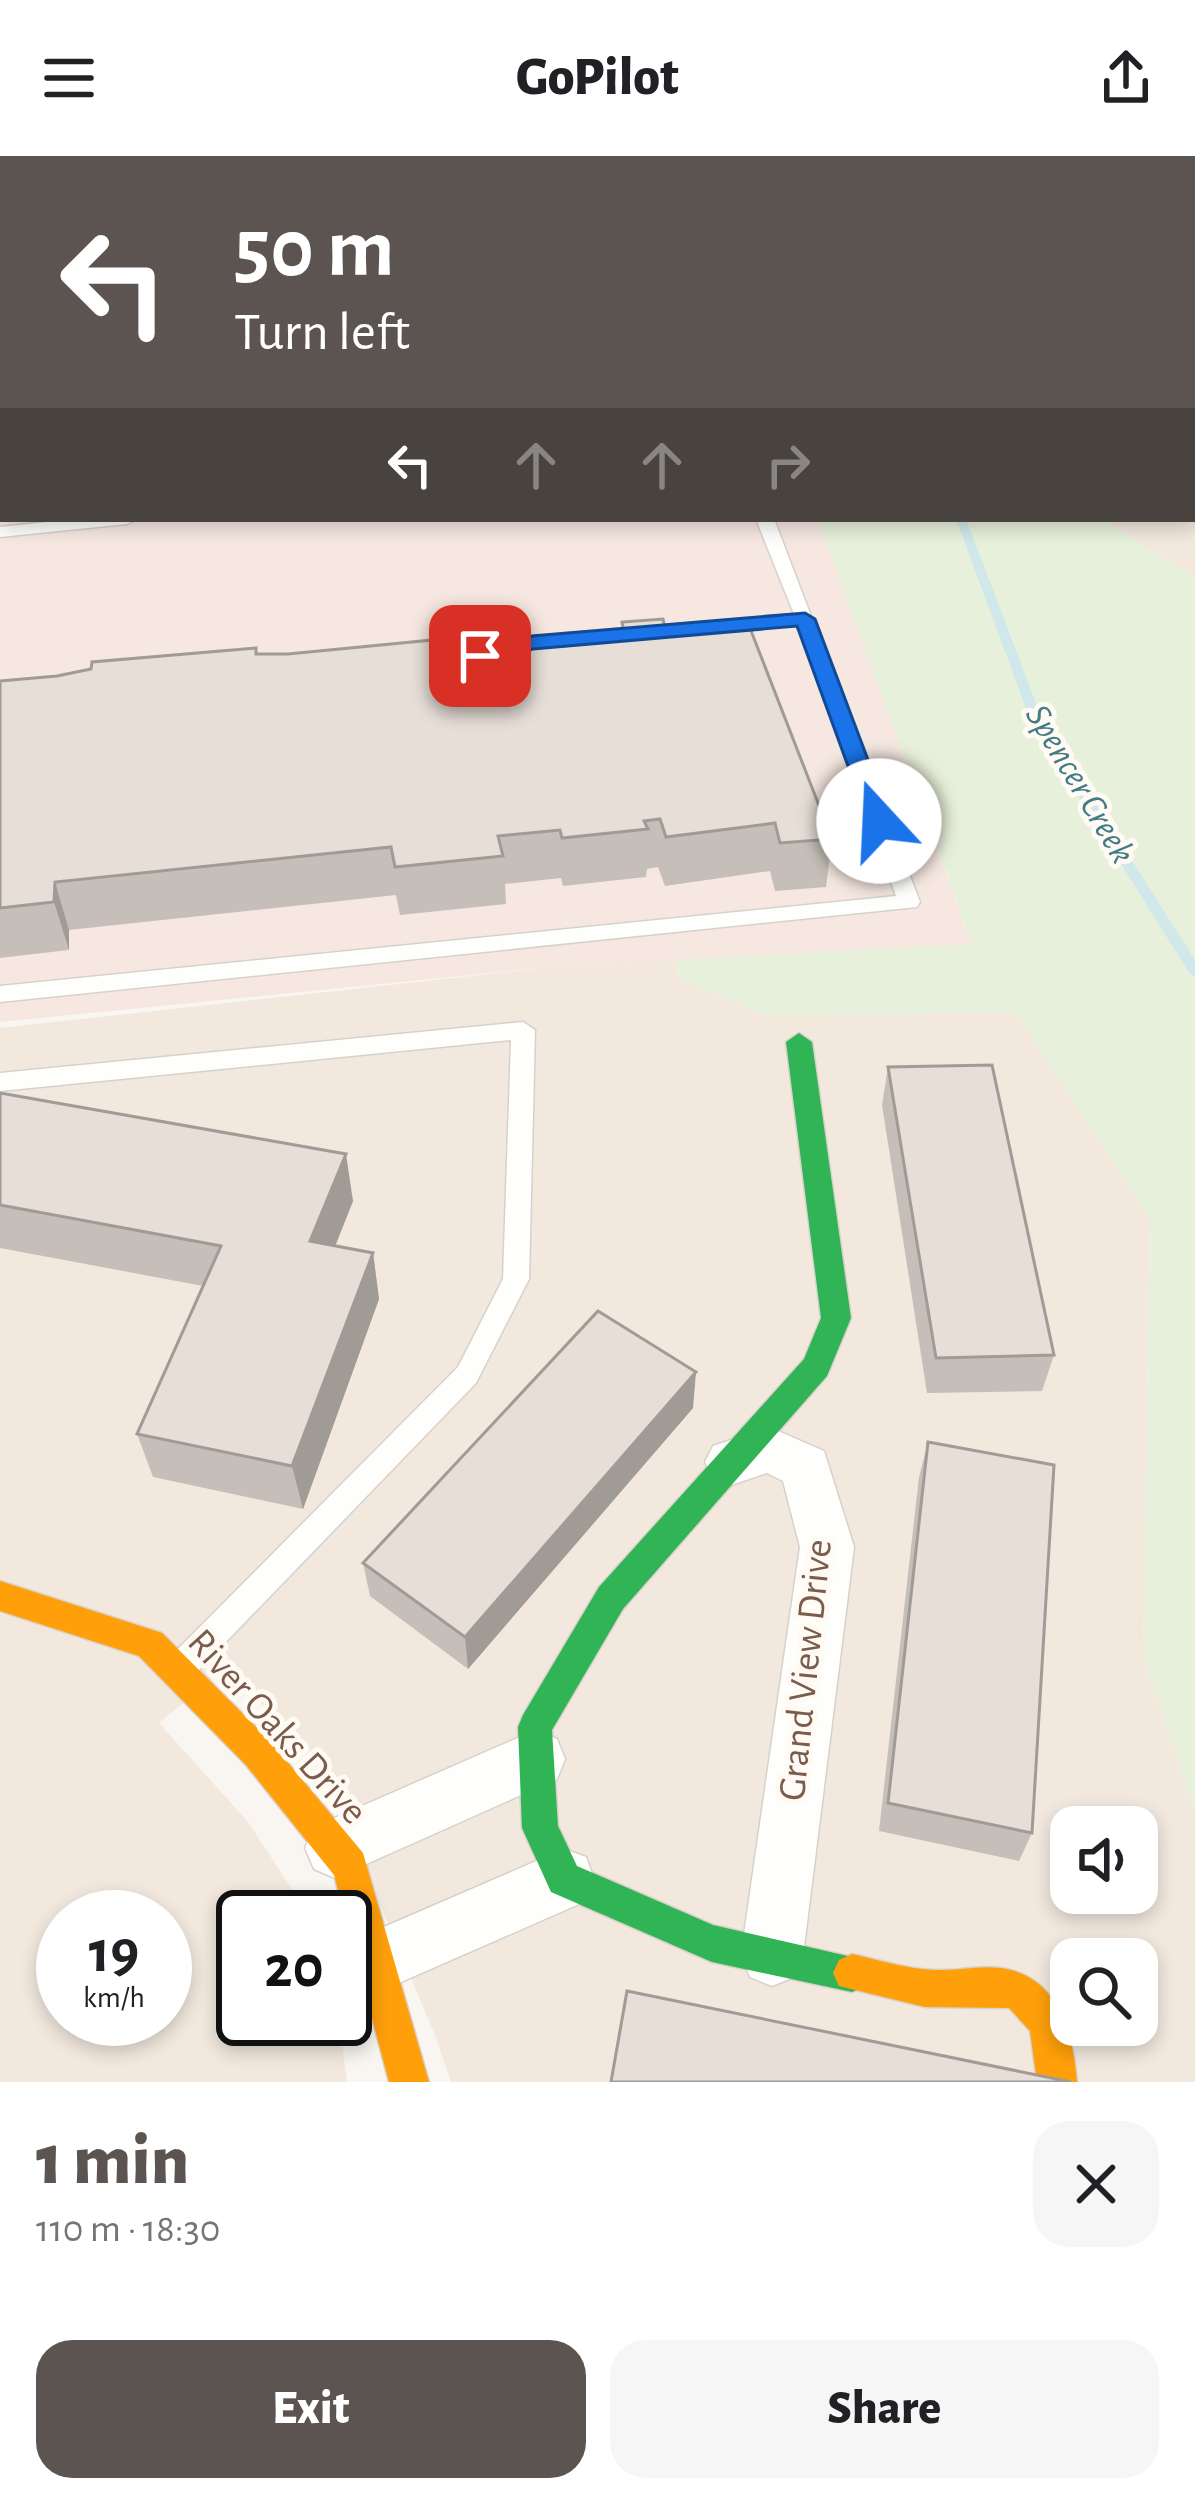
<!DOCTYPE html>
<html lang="en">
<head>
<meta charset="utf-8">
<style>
	body { margin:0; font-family:"Alegreya Sans",sans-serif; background:#f6f6f6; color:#202124; height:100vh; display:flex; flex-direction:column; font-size:45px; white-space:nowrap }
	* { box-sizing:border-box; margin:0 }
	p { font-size:39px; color:#757577 }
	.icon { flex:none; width:66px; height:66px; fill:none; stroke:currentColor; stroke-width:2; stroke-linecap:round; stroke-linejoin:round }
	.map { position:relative; height:1926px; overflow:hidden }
	.panel { display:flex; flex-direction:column; background:#fff; flex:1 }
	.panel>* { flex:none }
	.banner { position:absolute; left:0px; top:0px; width:1197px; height:366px; box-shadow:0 6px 18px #0003; background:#5c5450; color:#fff; overflow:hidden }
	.controls { position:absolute; left:1050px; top:1650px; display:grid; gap:24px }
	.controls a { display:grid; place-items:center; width:108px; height:108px; border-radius:24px; background:#fff; box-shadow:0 6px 18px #0003; font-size:60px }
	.speed { position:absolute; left:36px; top:1734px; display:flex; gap:24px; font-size:60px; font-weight:700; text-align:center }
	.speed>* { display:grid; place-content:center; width:156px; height:156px; border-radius:50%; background:#fff; box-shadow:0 6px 18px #0003; line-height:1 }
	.speed small { font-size:30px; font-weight:400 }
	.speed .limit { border:6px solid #111; border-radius:18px; background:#fff; color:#111 }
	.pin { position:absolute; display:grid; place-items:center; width:102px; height:102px; color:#fff; margin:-51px; border-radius:24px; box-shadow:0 6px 18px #0006 }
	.me { position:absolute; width:132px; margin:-66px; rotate:340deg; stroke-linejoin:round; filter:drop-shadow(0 0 9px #0008) }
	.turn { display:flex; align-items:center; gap:42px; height:252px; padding:0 36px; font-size:54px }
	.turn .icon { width:156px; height:156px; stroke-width:2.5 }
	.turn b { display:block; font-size:84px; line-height:102px }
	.lanes { display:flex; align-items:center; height:114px; padding:0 36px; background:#0003; justify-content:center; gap:60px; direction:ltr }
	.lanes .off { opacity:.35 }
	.round { display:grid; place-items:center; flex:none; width:126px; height:126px; border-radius:36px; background:#f6f6f6 }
	.summary { display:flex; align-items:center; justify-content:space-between; height:204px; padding:0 36px }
	h1 { font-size:72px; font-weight:800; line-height:90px; color:#5c5450 }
	.cta { display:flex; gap:24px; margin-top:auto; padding:24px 36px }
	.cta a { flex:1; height:138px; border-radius:36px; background:#5c5450; color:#fff; font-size:48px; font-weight:800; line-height:138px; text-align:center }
	.cta a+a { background:#f6f6f6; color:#202124 }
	header { display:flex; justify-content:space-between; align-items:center; height:156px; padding:0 36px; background:#fff; font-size:54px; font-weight:800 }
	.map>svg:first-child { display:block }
</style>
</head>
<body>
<header><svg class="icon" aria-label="menu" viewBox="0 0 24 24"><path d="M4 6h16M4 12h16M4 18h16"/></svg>GoPilot<svg class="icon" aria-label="share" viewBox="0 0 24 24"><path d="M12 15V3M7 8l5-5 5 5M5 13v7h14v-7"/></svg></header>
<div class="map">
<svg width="1195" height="1926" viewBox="0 0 1195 1926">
	<rect width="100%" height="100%" fill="#f9f5f0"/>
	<path fill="#f2e8de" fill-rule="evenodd" d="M 1195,194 L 1195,421 L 1102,363 L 1194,363 Z
		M 676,804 L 679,823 L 768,860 L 1017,857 L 1150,1063 L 1143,1499 L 1195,1655 L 1195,1926 L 451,1926 L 435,1879 L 318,1602 L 225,1512 L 159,1567 L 248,1666 L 310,1761 L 243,1761 L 243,1863 L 339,1863 L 347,1926 L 0,1926 L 0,872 L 563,810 ZM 1071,1671 L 1137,1671 L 1137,1737 L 1071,1737 ZM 63,1761 L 165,1761 L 165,1863 L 63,1863 ZM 1071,1803 L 1137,1803 L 1137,1869 L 1071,1869 Z"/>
	<path fill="#f6e8e1" d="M 0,263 L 3,363 L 818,363 L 972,789 L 563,810 L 0,866 Z"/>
	<path fill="#e7f0db" d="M 818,363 L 1102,363 L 1195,421 L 1195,1655 L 1143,1499 L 1150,1063 L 1017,857 L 768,860 L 679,823 L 676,804 L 972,788 Z"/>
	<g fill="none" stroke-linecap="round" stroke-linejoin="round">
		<path fill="#d0e8ea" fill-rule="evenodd" d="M 956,363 L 966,363 L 1042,563 L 1195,804 L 1195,820 L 1190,818 L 1030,563 Z"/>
		<g stroke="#d7d1cb" stroke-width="3">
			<path id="lane" d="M 454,0 L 468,0 L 453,3 Z
				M 673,0 L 688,0 L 691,3 L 676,3 Z
				M 76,363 L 136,363 L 127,368 L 0,381 L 0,371 Z
				M 756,363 L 774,363 L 920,746 L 917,751 L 0,846 L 0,830 L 896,740 L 798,469 L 534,492 L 485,505 L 476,499 L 533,480 L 794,458 Z
				M 523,866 L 535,874 L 529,1123 L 476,1227 L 195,1518 L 184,1522 L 173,1518 L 169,1508 L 173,1498 L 458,1211 L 503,1123 L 511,884 L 0,935 L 0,917 Z"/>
		</g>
		<g stroke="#d7d1cb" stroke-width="3">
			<path id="street" d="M 1195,28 L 1195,44 L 1194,45 L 1194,29 Z
				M 1194,257 L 1195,257 L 1195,276 L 1194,276 Z
				M 769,1271 L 824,1295 L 854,1391 L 803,1799 L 794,1821 L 772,1830 L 750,1821 L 741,1799 L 800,1391 L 783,1325 L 767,1317 L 731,1329 L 713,1322 L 705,1306 L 713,1290 Z
				M 536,1574 L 557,1583 L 565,1603 L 557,1623 L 335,1722 L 314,1713 L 305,1692 L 314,1671 Z
				M 564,1693 L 586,1701 L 594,1723 L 586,1745 L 376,1837 L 354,1828 L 345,1807 L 354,1784 Z"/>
		</g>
		<g stroke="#d9d2cb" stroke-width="3">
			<path id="fast" d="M 1194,167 L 1195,167 L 1195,177 L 1194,177 Z
				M 799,877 L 812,886 L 851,1162 L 827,1220 L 623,1453 L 552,1574 L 558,1670 L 577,1710 L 713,1769 L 865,1804 L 871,1817 L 865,1830 L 852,1836 L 712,1806 L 551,1736 L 522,1672 L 518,1571 L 523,1559 L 599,1431 L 804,1203 L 821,1162 L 786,886 Z"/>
		</g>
		<g stroke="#d9d2cb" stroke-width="3">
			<path id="slow" d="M 0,1425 L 162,1477 L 270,1585 L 363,1697 L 429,1926 L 389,1926 L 334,1719 L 246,1609 L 139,1500 L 0,1455 Z
				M 852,1798 C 879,1804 907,1813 935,1814 C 957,1815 979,1809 1001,1812 C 1058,1820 1073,1876 1077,1926 L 1037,1926 L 1030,1875 L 1009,1852 L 925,1851 L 839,1830 L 833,1817 L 839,1804 Z"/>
		</g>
		<g stroke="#d9d2cb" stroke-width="3">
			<path id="jam" d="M 763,0 L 777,0 L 779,3 L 765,3 Z
				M 0,237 L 3,237 L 3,247 L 0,247 Z"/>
		</g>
		<use href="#lane" fill="#fefefd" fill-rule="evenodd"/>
		<use href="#street" fill="#fefefd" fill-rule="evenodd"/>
		<use href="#fast" fill="#30b455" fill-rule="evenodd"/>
		<use href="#slow" fill="#ff9f0a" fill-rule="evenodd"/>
		<use href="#jam" fill="#e5322d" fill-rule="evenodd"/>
	</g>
	<path fill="#c6bfb9" d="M 0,0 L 420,0 L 420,3 L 3,3 L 3,96 L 0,96 Z
		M 3,280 L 3,355 L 0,356 L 0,281 Z
		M 622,466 L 666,476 L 832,683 L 826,731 L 775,735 L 770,715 L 665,730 L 658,711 L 647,713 L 646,721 L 563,730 L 561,722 L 505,728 L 506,748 L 400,759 L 396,739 L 69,774 L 69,794 L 0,802 L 0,525 L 257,498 L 476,495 L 622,482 Z
		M 888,911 L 1054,1199 L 1042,1235 L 927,1237 L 882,949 Z
		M 0,937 L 353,1045 L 335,1090 L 373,1097 L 379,1143 L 303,1353 L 153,1321 L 137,1278 L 203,1130 L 0,1092 Z
		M 693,1252 L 468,1513 L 370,1440 L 363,1407 Z
		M 928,1286 L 1032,1677 L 1019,1705 L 879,1675 L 919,1321 Z"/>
	<path fill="#a19b96" d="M 347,0 L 420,0 L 420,3 L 347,3 Z
		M 55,726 L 69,774 L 69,794 L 54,746 Z
		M 346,998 L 353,1045 L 319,1131 L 310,1085 Z
		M 373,1097 L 379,1143 L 303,1353 L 292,1310 Z
		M 696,1216 L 693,1252 L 468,1513 L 465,1481 Z"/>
	<path fill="#e6ded7" stroke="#a19b96" stroke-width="3" d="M 0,0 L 253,0 L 252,3 L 3,3 L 3,53 L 0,53 Z
		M 664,2 L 664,3 L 565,3 Z
		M 3,280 L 3,317 L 0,317 L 0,281 Z
		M 663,463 L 666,476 L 748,467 L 832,683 L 780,687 L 775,667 L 666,681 L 660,663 L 644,665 L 648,673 L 562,682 L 560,674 L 498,680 L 503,700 L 395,711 L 391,691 L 55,726 L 54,746 L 0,752 L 0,525 L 57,520 L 91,513 L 92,506 L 256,492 L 256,498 L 288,498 L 474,480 L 476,495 L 625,482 L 622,466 Z
		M 992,909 L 1054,1199 L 936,1202 L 888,911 Z
		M 0,937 L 346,998 L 310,1085 L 373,1097 L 292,1310 L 137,1278 L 221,1090 L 0,1049 Z
		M 598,1155 L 696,1216 L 465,1481 L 363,1407 Z
		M 928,1286 L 1054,1309 L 1032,1677 L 888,1647 Z
		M 627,1835 L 1071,1926 L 611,1926 Z"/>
	<path fill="#1a73e8" stroke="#114b97" stroke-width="3" d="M 805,457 L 815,463 L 891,665 L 888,671 L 879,673 L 868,665 L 797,470 L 533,493 L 480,507 L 469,500 L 532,480 Z"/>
	<g text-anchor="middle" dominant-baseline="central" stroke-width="10" stroke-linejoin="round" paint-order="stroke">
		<g font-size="36" font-style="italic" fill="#437c86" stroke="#fffaf3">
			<text transform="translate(1080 628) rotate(59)">Spencer Creek</text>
		</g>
		<g font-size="39" fill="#7a5c4d" stroke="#fffaf3">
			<text transform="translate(806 1514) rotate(-84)">Grand View Drive</text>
			<text transform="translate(277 1571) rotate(48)">River Oaks Drive</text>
		</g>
	</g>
</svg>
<div class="controls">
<a><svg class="icon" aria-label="sound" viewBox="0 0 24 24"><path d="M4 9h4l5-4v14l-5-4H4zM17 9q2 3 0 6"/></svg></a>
<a><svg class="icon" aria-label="search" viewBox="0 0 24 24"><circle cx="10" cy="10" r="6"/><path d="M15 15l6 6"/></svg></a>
</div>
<div class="speed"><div>19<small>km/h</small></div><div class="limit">20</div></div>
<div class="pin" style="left:480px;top:500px;background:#d93025"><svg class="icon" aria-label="arrive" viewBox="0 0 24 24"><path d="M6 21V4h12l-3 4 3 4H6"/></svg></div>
<svg class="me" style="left:879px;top:665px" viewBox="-20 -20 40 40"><circle r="19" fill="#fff"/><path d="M0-13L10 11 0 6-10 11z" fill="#1a73e8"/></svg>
<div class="banner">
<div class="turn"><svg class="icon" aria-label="left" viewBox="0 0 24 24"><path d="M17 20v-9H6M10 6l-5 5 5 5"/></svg><div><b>50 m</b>Turn left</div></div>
<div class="lanes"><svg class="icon" aria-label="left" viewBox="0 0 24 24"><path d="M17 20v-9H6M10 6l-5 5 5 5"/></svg><svg class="icon off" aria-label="ahead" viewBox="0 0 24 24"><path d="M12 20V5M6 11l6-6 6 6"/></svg><svg class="icon off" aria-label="ahead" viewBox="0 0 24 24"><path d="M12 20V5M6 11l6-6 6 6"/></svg><svg class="icon off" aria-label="right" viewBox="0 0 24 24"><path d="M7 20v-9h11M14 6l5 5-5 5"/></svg></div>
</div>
</div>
<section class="panel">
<div class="summary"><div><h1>1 min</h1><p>110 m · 18:30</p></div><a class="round"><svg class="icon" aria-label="close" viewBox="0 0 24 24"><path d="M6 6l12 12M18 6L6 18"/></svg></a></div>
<div class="cta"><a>Exit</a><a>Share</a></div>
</section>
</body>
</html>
